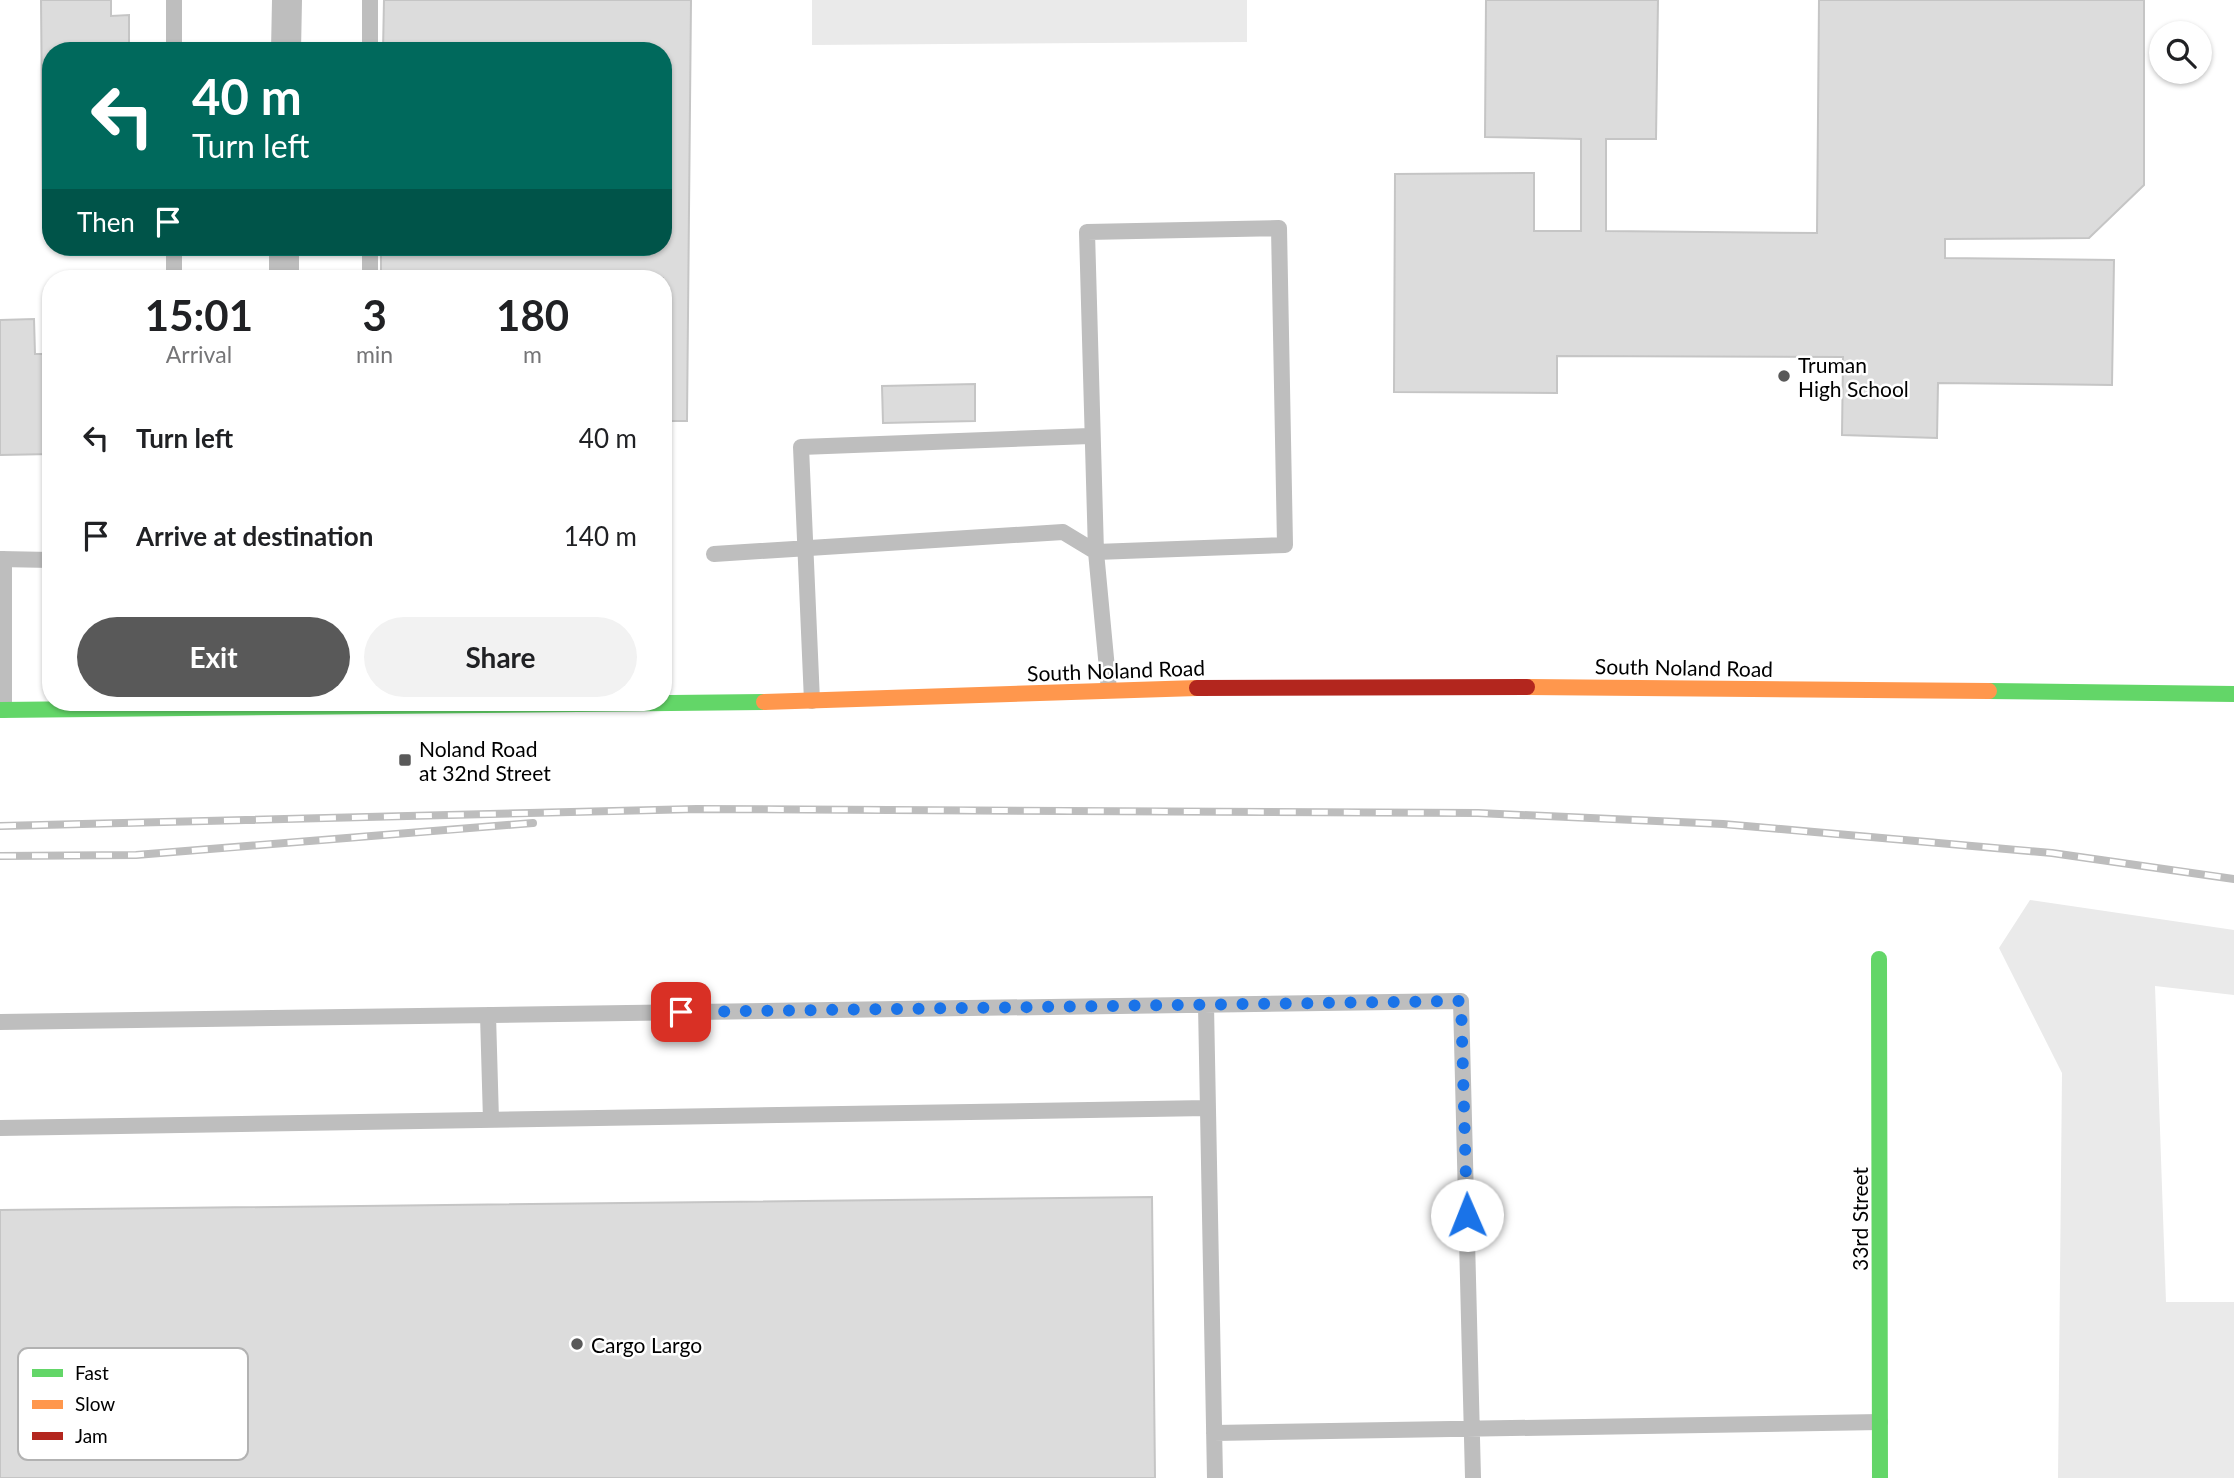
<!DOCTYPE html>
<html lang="en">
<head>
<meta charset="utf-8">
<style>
	body { margin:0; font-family:Lato,sans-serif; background:#f2f2f2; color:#202124; height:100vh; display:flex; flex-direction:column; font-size:26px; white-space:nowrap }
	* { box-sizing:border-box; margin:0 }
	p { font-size:23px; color:#757577 }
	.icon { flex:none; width:38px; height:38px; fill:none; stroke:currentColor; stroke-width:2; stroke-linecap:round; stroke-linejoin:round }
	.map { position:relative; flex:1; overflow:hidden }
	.drawer { position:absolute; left:42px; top:270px; width:630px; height:441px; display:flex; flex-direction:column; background:#fff; border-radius:28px; box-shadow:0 2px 5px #0004 }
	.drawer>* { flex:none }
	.hud { position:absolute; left:42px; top:42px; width:630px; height:214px; border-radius:28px; box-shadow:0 2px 5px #0004; background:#00695c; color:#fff; overflow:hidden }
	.fabs { position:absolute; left:2149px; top:21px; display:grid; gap:14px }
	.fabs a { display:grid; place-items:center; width:63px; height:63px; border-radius:50%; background:#fff; box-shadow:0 2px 5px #0004; font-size:35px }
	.pin { position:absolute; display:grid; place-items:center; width:60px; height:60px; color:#fff; margin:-30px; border-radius:14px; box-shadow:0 4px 10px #0006 }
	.me { position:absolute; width:77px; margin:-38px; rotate:359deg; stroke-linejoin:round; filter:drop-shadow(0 0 5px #0008) }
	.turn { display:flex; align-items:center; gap:24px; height:147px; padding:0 35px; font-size:32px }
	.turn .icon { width:91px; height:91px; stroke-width:2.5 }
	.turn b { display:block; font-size:49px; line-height:60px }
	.then { display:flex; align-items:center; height:66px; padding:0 35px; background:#0003; gap:14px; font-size:26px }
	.eta { display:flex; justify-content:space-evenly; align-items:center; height:119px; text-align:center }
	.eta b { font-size:42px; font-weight:700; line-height:49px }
	.action { display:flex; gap:14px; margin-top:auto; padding:14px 35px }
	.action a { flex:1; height:80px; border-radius:42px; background:#595959; color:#fff; font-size:28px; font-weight:700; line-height:80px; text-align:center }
	.action a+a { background:#f2f2f2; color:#202124 }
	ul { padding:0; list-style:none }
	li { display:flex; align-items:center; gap:21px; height:98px; padding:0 35px }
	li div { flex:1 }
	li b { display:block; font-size:26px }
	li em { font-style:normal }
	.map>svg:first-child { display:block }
</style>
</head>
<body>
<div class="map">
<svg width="2234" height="1478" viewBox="0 0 2234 1478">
	<rect width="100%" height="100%" fill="#fff"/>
	<path fill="#eaeaea" d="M 812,0 L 1247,0 L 1247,42 L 812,45 Z
		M 2030,900 L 2234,930 L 2234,995 L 2155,986 L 2166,1302 L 2234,1302 L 2234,1478 L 2058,1478 L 2062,1073 L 1999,948 Z"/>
	<path fill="#dcdcdc" stroke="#c5c5c5" stroke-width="2" d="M 41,0 L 111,0 L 111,16 L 129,15 L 129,51 L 51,51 L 51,218 L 43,218 Z
		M 384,0 L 691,0 L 687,421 L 663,421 L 663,278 L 381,278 L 381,247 L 663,247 L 663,51 L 383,51 Z
		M 1486,0 L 1658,0 L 1656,139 L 1606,139 L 1606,231 L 1817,233 L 1819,0 L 2144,0 L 2144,185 L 2089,238 L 1945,239 L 1945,258 L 2114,260 L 2112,385 L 1938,383 L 1937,438 L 1842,435 L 1843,357 L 1557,356 L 1557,393 L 1394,392 L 1395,174 L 1534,173 L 1534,231 L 1581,231 L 1581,139 L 1485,137 Z
		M 34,319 L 35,354 L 51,354 L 51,454 L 0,455 L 0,320 Z
		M 975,384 L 975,421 L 883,423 L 882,386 Z
		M 1152,1197 L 1155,1478 L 0,1478 L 0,1210 Z"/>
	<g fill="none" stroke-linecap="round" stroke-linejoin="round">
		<path stroke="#bebebe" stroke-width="16" d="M 174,51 L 174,0
			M 370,51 L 370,0
			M 1279,228 L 1285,545 L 1096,552 L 1087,232 Z
			M 174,247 L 174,278
			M 370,247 L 370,278
			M 714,554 L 1063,532 L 1096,552 L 1109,690
			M 0,559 L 51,560
			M 812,701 L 801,447 L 1090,436
			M 4,710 L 4,559
			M 1206,1005 L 1215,1478
			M 488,1015 L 491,1120
			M 0,1022 L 1461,1001 L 1473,1478
			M 0,1128 L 1207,1108
			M 1214,1433 L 1880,1422"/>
		<path stroke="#bebebe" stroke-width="30" d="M 286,51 L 287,0
			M 284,278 L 284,247"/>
		<path stroke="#63d668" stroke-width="16" d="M 1989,691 L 2234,694
			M 0,710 L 764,702
			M 1879,959 L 1880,1478"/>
		<path stroke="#ff974d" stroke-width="16" d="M 1527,687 L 1989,691
			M 764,702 L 1197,688"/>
		<path stroke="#b3261e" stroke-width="16" d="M 1197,688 L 1527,687"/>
		<g stroke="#bdbdbd" stroke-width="8">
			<path id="rail" d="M 0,826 L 697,809 L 1478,813 L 1723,824 L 2052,853 L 2234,879
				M 0,856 L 136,855 L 533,823"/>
		</g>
		<use href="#rail" stroke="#fff" stroke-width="5" stroke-dasharray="16" stroke-linecap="butt"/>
	</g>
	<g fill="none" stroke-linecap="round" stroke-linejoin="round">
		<path stroke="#1a73e8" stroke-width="12" stroke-dasharray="0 21.6" d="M 681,1012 L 1461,1001 L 1467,1215"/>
	</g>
	<g fill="#595959" stroke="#fff" stroke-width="2.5">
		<circle cx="1784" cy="376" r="7"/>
		<rect x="398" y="753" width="14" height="14" rx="3.5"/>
		<circle cx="577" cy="1344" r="7"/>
	</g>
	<g text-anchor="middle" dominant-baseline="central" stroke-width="5" stroke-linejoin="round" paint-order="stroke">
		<g font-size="21" fill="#000" stroke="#fff" text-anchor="start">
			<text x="1798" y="364">Truman<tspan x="1798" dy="24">High School</tspan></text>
			<text x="419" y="748">Noland Road<tspan x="419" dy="24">at 32nd Street</tspan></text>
			<text x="591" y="1344">Cargo Largo</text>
		</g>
		<g font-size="21" fill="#000" stroke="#fff">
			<text transform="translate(1684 667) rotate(1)">South Noland Road</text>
			<text transform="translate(1116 670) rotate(-2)">South Noland Road</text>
			<text transform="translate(1859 1219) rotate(-90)">33rd Street</text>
		</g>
	</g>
	<rect x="18" y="1348" width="230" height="112" rx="10" fill="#fff" stroke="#b2b2b2" stroke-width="2"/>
	<rect x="32" y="1369" width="31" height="8" fill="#63d668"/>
	<rect x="32" y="1400" width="31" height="9" fill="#ff974d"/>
	<rect x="32" y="1432" width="31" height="8" fill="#b3261e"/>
	<g font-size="19" fill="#000">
		<text x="75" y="1380">Fast</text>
		<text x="75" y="1411">Slow</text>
		<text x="75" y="1443">Jam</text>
	</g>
</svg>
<div class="fabs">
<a><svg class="icon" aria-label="search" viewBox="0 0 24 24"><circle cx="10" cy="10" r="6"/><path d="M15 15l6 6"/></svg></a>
</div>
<div class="pin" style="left:681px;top:1012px;background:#d93025"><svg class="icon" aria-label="arrive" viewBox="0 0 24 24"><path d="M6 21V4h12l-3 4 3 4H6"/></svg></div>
<svg class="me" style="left:1467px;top:1215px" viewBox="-20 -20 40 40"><circle r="19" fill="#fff"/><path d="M0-13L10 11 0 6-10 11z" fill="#1a73e8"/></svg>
<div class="hud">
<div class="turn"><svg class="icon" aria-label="left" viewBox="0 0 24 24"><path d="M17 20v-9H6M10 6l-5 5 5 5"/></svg><div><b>40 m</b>Turn left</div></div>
<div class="then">Then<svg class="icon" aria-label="arrive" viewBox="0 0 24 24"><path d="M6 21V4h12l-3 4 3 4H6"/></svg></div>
</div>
<section class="drawer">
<div class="eta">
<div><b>15:01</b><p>Arrival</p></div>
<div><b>3</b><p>min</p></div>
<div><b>180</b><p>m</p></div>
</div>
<ul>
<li><svg class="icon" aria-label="left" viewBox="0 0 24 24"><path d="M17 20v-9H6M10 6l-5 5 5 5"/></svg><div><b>Turn left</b></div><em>40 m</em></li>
<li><svg class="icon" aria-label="arrive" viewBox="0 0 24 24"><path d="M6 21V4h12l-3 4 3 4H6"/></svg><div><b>Arrive at destination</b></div><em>140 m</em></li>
</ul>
<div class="action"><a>Exit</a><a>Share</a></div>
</section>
</div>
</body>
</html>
